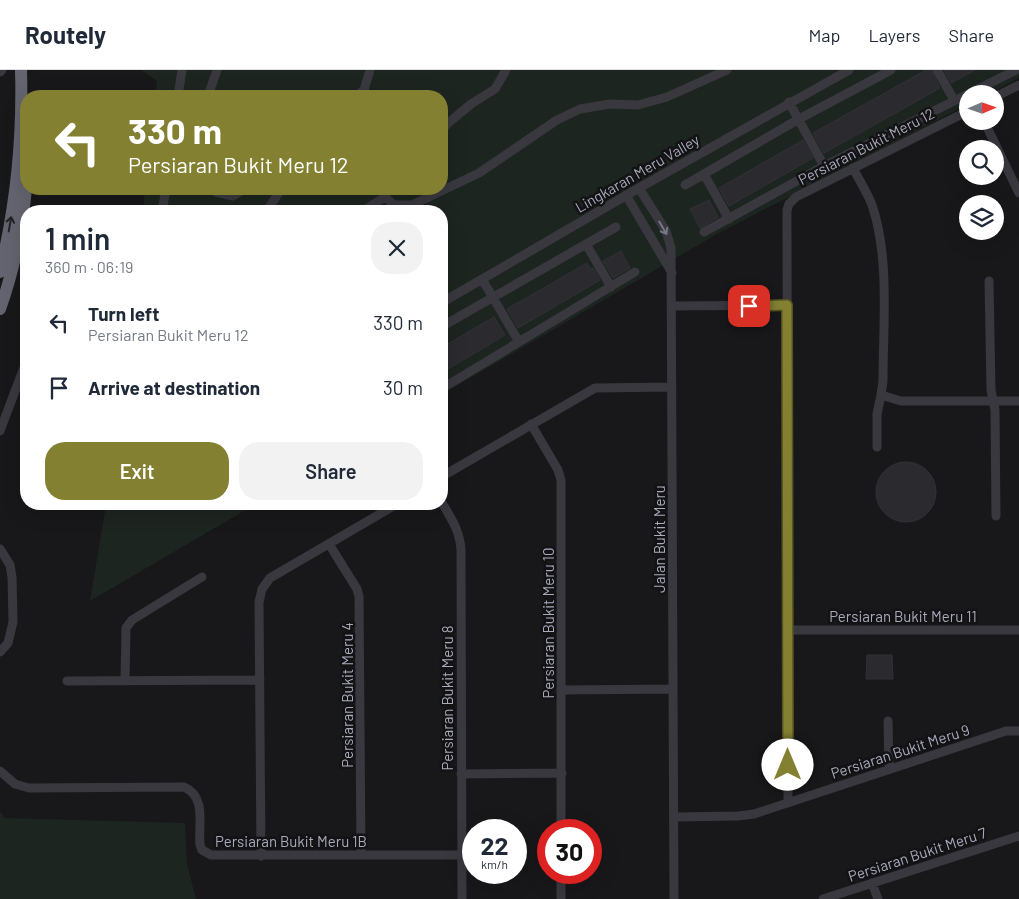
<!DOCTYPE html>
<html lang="en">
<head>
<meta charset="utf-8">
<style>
	body { margin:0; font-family:Barlow,sans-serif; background:#f2f2f3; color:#1f2937; height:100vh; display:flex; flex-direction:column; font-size:19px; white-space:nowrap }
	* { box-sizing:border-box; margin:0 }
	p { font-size:16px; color:#747a83 }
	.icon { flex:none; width:28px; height:28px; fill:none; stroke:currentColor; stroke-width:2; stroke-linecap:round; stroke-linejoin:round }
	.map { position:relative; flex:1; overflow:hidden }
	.drawer { position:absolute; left:20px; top:135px; width:428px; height:305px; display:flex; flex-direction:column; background:#fff; border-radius:20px; box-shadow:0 5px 20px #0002 }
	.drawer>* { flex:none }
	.banner { position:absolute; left:20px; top:20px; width:428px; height:105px; border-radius:20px; box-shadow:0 5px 20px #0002; background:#838032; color:#fff; overflow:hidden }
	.needle { width:32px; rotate:88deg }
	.tools { position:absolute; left:959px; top:15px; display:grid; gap:10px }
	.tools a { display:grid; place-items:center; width:45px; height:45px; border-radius:50%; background:#fff; box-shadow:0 5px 20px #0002; font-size:25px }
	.speed { position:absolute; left:462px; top:749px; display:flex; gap:10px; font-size:25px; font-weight:700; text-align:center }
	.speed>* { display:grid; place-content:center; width:65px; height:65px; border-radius:50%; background:#fff; box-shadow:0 5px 20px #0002; line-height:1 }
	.speed small { font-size:12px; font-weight:400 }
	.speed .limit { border:8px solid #d22; background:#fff; color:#111 }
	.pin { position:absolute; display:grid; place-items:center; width:42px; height:42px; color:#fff; margin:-21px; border-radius:10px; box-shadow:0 2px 8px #0006 }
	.me { position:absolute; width:55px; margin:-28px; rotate:0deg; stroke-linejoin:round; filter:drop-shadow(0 0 4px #0008) }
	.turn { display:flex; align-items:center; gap:18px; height:105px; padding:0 25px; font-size:22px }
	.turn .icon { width:65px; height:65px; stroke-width:2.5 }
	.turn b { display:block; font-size:35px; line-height:42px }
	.round { display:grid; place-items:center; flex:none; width:52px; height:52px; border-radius:20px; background:#f2f2f3 }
	.headline { display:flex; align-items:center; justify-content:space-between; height:85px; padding:0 25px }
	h1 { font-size:30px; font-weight:600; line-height:38px }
	.cta { display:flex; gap:10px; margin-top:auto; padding:10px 25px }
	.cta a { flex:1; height:58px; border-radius:20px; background:#838032; color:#fff; font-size:20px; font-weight:600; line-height:58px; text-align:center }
	.cta a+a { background:#f2f2f3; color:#1f2937 }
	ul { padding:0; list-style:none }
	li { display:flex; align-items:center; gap:15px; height:65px; padding:0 25px }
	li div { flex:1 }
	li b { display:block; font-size:19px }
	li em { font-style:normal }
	header { display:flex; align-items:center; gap:30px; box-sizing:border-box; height:70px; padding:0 25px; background:#fff; border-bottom:1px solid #e0e1e3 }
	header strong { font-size:24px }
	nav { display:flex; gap:28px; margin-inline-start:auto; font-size:18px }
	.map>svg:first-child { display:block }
</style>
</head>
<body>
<header>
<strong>Routely</strong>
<nav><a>Map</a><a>Layers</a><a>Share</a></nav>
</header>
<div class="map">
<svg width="1019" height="829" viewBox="0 0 1019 829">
	<rect width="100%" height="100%" fill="#18171a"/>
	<path fill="#1d2520" d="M 141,0 L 1019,0 L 1019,8 L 989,24 L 968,24 L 967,35 L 717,164 L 441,325 L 441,141 L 143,141 L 145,119 L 441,119 L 441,26 L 155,26 L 157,11 Z
		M 106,434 L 256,434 L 90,531 Z
		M 0,742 L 5,748 L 185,753 L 187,794 L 196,829 L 0,829 Z"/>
	<path fill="#2b2a2e" stroke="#323136" d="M 926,0 L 931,0 L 940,18 L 824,83 L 813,63 Z
		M 944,0 L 975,0 L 951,13 Z
		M 803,70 L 813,88 L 729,136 L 719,118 Z
		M 709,130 L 718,147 L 700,158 L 690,139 Z
		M 621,181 L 630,198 L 613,208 L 603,191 Z
		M 587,193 L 591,199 L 593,198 L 600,210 L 518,258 L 507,239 Z
		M 494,247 L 505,265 L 441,303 L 441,278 Z
		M876 422a30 30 0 1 1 60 0a30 30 0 1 1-60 0Z
		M 867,585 L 892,585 L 893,609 L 866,609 Z"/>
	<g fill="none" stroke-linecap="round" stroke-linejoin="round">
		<path stroke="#39383f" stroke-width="9" d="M 937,0 L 954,30
			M 0,2 L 2,0
			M 178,26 L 182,0
			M 208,26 L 217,0
			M 356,26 L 364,20 L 370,0
			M 995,27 L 1019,15
			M 789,32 L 824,96
			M 984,51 L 1019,123
			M 441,62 L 447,54 L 471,34 L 495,19 L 506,0
			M 853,98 C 859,110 867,122 872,135 C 890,188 883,255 883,311 L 881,325 L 901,331 L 1019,331
			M 704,104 L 729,149
			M 685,115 L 799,49 L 891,0
			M 639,118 L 666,161 L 671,178 L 674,829
			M 214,119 L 216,122 L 233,126 L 244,119
			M 386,119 L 385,127 L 394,135 L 412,135 L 479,103 L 557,50 L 580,39 L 610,34 L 638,35 L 667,27 L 727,0
			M 626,125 L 672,203
			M 162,141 L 166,119
			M 267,141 L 281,119
			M 363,141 L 385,127
			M 704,162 L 824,96 L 1016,0
			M 586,174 L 611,217
			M 482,209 L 519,272
			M 989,211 L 991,320 L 995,340 L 996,446
			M 441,233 L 639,118 L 849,0
			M 672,236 L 787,235
			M 441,257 L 616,157
			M 441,319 L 635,202
			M 531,354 L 558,400 L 561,410 L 561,760
			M 0,361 L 26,292
			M 877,377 L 877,344 L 881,325
			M 441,407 L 595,318 L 672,317
			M 441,431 C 451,448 460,461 461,480 L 462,829
			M 329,474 L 357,519 L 359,526 L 361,785
			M 0,479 L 10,495 L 12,507 L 13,552 L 8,573 L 0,582
			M 787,560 L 1019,560
			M 67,611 L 260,610
			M 125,611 L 126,558 L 132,550 L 202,507
			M 561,620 L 673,619
			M 888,651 L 889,699
			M 0,701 L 15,714 L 29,718 L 184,717 C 207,727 198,755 200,775 L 202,780 L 211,785 L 462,785
			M 461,704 L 562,703
			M 788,733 L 787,140 L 789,134 L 796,127 L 968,41
			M 674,747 L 738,746 L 754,744 L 1006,661 L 1019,661
			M 261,786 L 259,532 L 262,519 L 270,508 L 397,434
			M 872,813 L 878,829
			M 561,829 L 561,802
			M 823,829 L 1019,766"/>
		<path stroke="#646470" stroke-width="12" d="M 0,202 C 16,136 23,68 21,0
			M 0,239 C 14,200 22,160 26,119"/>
	</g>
	<defs><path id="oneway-shaft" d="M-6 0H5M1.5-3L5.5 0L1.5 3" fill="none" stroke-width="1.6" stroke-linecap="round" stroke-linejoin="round" transform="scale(1.25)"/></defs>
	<use stroke="#232227" href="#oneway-shaft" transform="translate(10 154) rotate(-80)"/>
	<use stroke="#777783" href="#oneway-shaft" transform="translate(663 158) rotate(60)"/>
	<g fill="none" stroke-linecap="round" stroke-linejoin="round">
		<g stroke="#555320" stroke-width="12">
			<path id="route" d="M 749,236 L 787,235 L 788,695"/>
		</g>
		<use href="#route" stroke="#838032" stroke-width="9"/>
	</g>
	<g text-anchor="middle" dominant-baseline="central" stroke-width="5" stroke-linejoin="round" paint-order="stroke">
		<g font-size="15" fill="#a9aaba" stroke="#131215">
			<text transform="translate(866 76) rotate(-27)">Persiaran Bukit Meru 12</text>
			<text transform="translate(637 103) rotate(-30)">Lingkaran Meru Valley</text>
			<text transform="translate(659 469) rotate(-90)">Jalan Bukit Meru</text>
			<text x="903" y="546">Persiaran Bukit Meru 11</text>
			<text transform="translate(548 553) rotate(-90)">Persiaran Bukit Meru 10</text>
			<text transform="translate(347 625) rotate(-90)">Persiaran Bukit Meru 4</text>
			<text transform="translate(447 628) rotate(-90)">Persiaran Bukit Meru 8</text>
			<text transform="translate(900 681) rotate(-18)">Persiaran Bukit Meru 9</text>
			<text x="291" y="771">Persiaran Bukit Meru 1B</text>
			<text transform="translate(917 784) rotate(-18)">Persiaran Bukit Meru 7</text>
		</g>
	</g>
</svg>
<div class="tools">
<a><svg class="needle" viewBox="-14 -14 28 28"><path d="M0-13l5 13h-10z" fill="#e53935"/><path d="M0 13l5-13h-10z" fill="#747a83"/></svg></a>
<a><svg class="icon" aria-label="search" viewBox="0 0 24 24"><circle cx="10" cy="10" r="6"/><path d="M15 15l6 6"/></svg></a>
<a><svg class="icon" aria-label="layers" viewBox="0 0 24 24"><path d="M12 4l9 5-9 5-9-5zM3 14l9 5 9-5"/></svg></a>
</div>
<div class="speed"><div>22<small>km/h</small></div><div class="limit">30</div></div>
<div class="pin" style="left:749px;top:236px;background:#d93025"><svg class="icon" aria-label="arrive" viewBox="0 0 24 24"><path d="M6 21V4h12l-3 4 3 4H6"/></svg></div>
<svg class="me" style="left:788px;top:695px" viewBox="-20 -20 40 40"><circle r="19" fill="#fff"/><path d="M0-13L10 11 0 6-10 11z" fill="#838032"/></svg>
<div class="banner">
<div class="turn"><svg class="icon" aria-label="left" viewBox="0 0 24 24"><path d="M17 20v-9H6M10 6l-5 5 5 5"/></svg><div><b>330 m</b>Persiaran Bukit Meru 12</div></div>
</div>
<section class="drawer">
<div class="headline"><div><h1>1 min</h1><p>360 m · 06:19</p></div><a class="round"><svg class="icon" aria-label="close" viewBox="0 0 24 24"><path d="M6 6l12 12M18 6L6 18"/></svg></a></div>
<ul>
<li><svg class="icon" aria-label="left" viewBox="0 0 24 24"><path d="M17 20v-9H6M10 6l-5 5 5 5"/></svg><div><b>Turn left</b><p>Persiaran Bukit Meru 12</p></div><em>330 m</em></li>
<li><svg class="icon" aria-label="arrive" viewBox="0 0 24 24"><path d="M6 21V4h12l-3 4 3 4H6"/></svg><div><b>Arrive at destination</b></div><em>30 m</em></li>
</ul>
<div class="cta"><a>Exit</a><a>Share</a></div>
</section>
</div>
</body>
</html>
